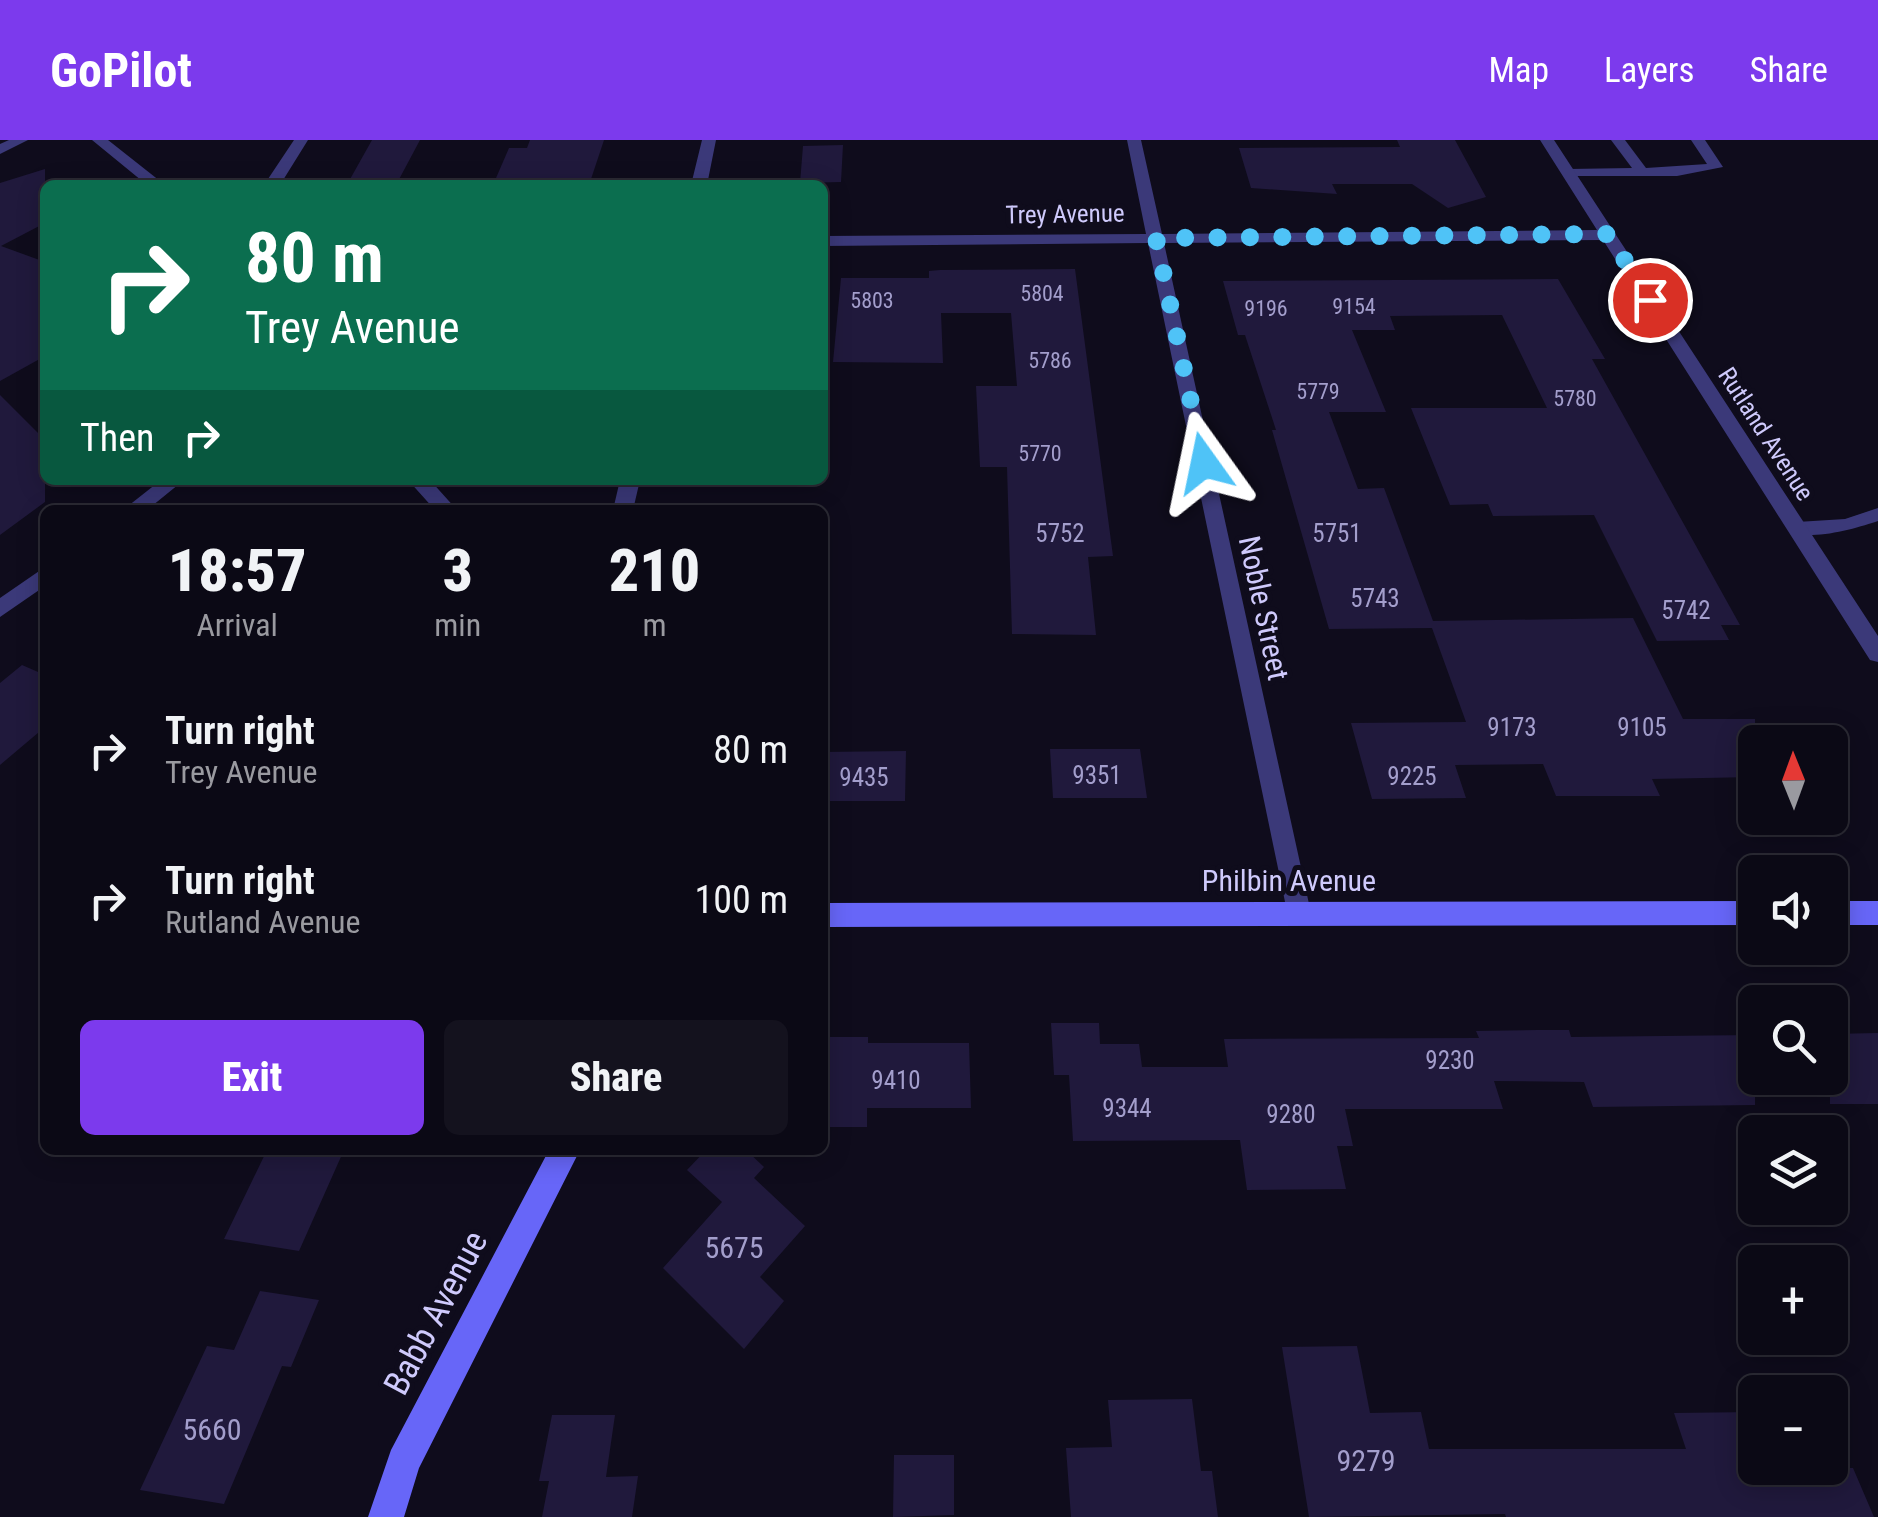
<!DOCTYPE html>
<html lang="en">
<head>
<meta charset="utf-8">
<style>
	body { margin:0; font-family:"Roboto Condensed",sans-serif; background:#14121e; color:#f1f3f6; height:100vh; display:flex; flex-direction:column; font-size:38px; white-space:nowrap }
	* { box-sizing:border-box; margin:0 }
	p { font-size:32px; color:#9a9aa0 }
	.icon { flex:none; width:55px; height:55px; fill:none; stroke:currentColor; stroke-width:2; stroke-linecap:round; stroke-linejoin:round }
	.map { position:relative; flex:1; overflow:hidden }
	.drawer { position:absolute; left:40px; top:365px; width:788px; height:650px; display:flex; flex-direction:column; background:#0b0915; border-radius:15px; box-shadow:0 5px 25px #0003,0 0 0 2px #2b2a34 }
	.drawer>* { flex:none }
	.banner { position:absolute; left:40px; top:40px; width:788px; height:305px; border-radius:15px; box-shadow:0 5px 25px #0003,0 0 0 2px #2b2a34; background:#0b6e4f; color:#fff; overflow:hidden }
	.needle { width:65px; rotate:359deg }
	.buttons { position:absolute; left:1738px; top:585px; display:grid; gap:20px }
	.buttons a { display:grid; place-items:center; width:110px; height:110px; border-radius:15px; background:#0b0915; box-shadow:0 5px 25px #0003,0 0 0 2px #2b2a34; font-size:50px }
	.pin { position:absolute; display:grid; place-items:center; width:85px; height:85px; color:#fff; margin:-42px; border:5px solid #fff; border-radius:50%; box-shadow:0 2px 10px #0007 }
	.me { position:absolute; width:110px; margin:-55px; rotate:348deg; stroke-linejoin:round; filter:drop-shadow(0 0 8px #0008) }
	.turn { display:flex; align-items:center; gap:35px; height:210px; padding:0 40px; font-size:45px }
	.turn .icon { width:130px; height:130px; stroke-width:2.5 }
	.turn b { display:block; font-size:70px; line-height:85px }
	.then { display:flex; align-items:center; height:95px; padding:0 40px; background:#0003; gap:20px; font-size:38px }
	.eta { display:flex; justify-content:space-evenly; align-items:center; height:170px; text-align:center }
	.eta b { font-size:60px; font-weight:800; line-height:70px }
	.button { display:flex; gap:20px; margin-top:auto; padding:20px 40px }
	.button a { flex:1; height:115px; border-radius:15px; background:#7c3aed; color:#fff; font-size:40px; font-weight:800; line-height:115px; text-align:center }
	.button a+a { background:#14121e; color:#f1f3f6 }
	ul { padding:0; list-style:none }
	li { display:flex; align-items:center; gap:30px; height:150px; padding:0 40px }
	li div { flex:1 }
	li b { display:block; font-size:38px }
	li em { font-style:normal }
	header { display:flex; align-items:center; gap:60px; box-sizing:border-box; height:140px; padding:0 50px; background:#7c3aed; color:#fff }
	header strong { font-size:48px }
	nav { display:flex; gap:55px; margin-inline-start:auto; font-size:35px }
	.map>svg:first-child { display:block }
</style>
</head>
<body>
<header>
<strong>GoPilot</strong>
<nav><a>Map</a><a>Layers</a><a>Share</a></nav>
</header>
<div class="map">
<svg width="1878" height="1377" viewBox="0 0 1878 1377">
	<rect width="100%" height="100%" fill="#0f0c1c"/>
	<path fill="#20193c" d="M 372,0 L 420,0 L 396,45 L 350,45 L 353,41 L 349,41 Z
		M 530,0 L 604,0 L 589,45 L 493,45 L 509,8 L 527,8 Z
		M 1397,0 L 1455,0 L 1486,57 L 1448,68 L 1412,44 L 1332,44 L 1337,54 L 1251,48 L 1239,8 L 1400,7 Z
		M 843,5 L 841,42 L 800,43 L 803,6 Z
		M 45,29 L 45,83 L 1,106 L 45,122 L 45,216 L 0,241 L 0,43 Z
		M 1075,129 L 1113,416 L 1088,417 L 1096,495 L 1012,494 L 1007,327 L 980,327 L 976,246 L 1017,246 L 1011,173 L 941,173 L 943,223 L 833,222 L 841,138 L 929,138 L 929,131 L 940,130 Z
		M 1558,139 L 1605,219 L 1592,219 L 1740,485 L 1721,485 L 1729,500 L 1657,501 L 1594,375 L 1493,376 L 1488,364 L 1450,365 L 1411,268 L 1547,268 L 1502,175 L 1390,176 L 1395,190 L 1352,190 L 1386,272 L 1329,272 L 1358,349 L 1384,348 L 1433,481 L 1633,478 L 1683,579 L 1755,579 L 1755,637 L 1652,639 L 1660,656 L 1556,656 L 1543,624 L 1455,625 L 1466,658 L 1372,659 L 1351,583 L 1466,582 L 1432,488 L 1329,489 L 1272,290 L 1276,290 L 1245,195 L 1238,195 L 1223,141 Z
		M 0,255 L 45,300 L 45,362 L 0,395 Z
		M 22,525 L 45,535 L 45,587 L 0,625 L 0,543 Z
		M 1050,609 L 1140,609 L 1147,658 L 1053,658 Z
		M 906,611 L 905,661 L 822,661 L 822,612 Z
		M 1051,883 L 1099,883 L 1100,904 L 1139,904 L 1142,927 L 1228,927 L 1224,899 L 1479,898 L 1476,891 L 1538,890 L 1569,890 L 1571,897 L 1755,895 L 1755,965 L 1593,967 L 1584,942 L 1494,941 L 1503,969 L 1345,969 L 1353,1006 L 1337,1006 L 1346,1049 L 1247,1050 L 1240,1000 L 1073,1001 L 1069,935 L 1054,935 Z
		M 1878,893 L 1878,964 L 1830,964 L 1830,894 Z
		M 822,897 L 868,897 L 868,903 L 969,903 L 971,968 L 867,968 L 867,987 L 822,987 Z
		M 267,1010 L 344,1010 L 299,1111 L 224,1099 Z
		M 706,1010 L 746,1010 L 764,1027 L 754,1038 L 805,1086 L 760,1137 L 784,1161 L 744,1209 L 663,1128 L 722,1062 L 687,1030 Z
		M 260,1151 L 319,1160 L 291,1227 L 282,1226 L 224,1364 L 140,1350 L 207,1206 L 234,1210 Z
		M 1357,1206 L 1370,1273 L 1421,1272 L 1429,1309 L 1686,1309 L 1674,1273 L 1755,1272 L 1755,1328 L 1853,1328 L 1874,1377 L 1506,1377 L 1505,1374 L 1309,1377 L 1282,1207 Z
		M 1192,1259 L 1201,1331 L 1212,1331 L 1218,1377 L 1071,1377 L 1066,1308 L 1112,1307 L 1108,1260 Z
		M 552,1275 L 615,1275 L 606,1337 L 638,1336 L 632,1377 L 542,1377 L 549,1341 L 539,1341 Z
		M 894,1315 L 954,1315 L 954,1375 L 893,1377 Z"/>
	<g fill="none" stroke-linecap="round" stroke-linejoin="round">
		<path fill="#3b3979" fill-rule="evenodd" d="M 1611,0 L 1625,0 L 1646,28 L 1707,24 L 1691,0 L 1705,0 L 1723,27 L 1677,36 L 1563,36 L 1563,30 L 1568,29 L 1632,28 Z
			M 1878,368 L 1878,381 C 1857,388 1805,404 1788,388 L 1797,382 L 1845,379 Z"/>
		<path fill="#3b3979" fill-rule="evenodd" d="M 9,0 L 28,0 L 0,14 L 0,4 Z
			M 92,0 L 108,0 L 165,45 L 147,45 Z
			M 294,0 L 308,0 L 280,45 L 264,45 Z
			M 702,0 L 716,0 L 707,45 L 691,45 Z
			M 1127,0 L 1141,0 L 1162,94 L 1597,90 L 1540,0 L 1554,0 L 1878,496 L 1878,522 L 1870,520 L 1603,100 L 1164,103 L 1311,773 L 1307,781 L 1298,785 L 1289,781 L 1148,103 L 822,106 L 822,96 L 1146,94 Z
			M 161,340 L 184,340 L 147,370 L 123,370 Z
			M 408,340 L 430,340 L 457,370 L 435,370 Z
			M 620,340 L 640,340 L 633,370 L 613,370 Z
			M 45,427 L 45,446 L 0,477 L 0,458 Z"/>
		<path fill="#6766f8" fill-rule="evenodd" d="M 1755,761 L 1755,785 L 822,787 L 822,763 Z
			M 1830,761 L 1878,761 L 1878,785 L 1830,785 Z
			M 549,1010 L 580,1010 L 419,1328 L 404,1377 L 368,1377 L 391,1310 Z"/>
	</g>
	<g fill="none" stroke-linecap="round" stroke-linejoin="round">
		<path stroke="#4fc3f7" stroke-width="18" stroke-dasharray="0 32.4" d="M 1204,323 L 1156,98 L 1608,94 L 1650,160"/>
	</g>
	<g text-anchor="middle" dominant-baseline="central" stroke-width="10" stroke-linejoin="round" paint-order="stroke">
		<g font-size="22" fill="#a39ecc">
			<text x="1042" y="153">5804</text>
			<text x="872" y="160">5803</text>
			<text x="1354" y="166">9154</text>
			<text x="1266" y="168">9196</text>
			<text x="1050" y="220">5786</text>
			<text x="1318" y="251">5779</text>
			<text x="1575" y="258">5780</text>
			<text x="1040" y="313">5770</text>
		</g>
		<g font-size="25" fill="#cfcafc" stroke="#0f0c1c">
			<text transform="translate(1065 74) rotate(-1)">Trey Avenue</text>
			<text transform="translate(1766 294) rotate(57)">Rutland Avenue</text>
		</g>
		<g font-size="25" fill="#a39ecc">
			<text x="1060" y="393">5752</text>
			<text x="1337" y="393">5751</text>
			<text x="1375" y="458">5743</text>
			<text x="1686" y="470">5742</text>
			<text x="1512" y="587">9173</text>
			<text x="1642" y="587">9105</text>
			<text x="1097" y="635">9351</text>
			<text x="1412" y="636">9225</text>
			<text x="864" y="637">9435</text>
			<text x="1450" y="920">9230</text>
			<text x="896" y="940">9410</text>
			<text x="1127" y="968">9344</text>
			<text x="1291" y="974">9280</text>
		</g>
		<g font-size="30" fill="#cfcafc" stroke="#0f0c1c">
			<text transform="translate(1264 468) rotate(78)">Noble Street</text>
			<text x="1289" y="740">Philbin Avenue</text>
		</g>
		<g font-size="30" fill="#a39ecc">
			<text x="734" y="1107">5675</text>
			<text x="212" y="1289">5660</text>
			<text x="1366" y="1320">9279</text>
		</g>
		<g font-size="35" fill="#cfcafc" stroke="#0f0c1c">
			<text transform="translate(436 1173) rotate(-62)">Babb Avenue</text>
		</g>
	</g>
</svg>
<div class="buttons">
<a><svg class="needle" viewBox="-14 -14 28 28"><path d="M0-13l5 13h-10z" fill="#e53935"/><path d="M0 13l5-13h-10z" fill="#9a9aa0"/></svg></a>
<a><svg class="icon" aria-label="sound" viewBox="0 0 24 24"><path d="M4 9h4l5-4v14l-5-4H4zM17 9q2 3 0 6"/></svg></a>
<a><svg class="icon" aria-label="search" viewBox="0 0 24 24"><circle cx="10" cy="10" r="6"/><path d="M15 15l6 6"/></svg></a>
<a><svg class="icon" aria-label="layers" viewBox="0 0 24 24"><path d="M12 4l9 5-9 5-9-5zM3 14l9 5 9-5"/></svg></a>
<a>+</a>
<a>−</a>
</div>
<div class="pin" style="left:1650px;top:160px;background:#d93025"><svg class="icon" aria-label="arrive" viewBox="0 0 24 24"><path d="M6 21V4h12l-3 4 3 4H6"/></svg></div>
<svg class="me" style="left:1204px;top:323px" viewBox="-20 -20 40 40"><path d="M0-17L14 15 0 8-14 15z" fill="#4fc3f7" stroke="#fff" stroke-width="4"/></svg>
<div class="banner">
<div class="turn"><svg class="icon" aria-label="right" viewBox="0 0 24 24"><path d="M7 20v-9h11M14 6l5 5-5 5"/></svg><div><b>80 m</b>Trey Avenue</div></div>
<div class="then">Then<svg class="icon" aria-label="right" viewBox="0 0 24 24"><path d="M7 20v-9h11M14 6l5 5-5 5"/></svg></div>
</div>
<section class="drawer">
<div class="eta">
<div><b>18:57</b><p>Arrival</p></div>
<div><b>3</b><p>min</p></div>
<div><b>210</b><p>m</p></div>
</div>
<ul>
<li><svg class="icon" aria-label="right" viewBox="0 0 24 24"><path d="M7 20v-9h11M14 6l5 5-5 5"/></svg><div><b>Turn right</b><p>Trey Avenue</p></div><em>80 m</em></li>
<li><svg class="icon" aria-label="right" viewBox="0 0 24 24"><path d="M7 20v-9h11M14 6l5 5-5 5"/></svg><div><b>Turn right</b><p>Rutland Avenue</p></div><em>100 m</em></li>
</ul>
<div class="button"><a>Exit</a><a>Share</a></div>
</section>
</div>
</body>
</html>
